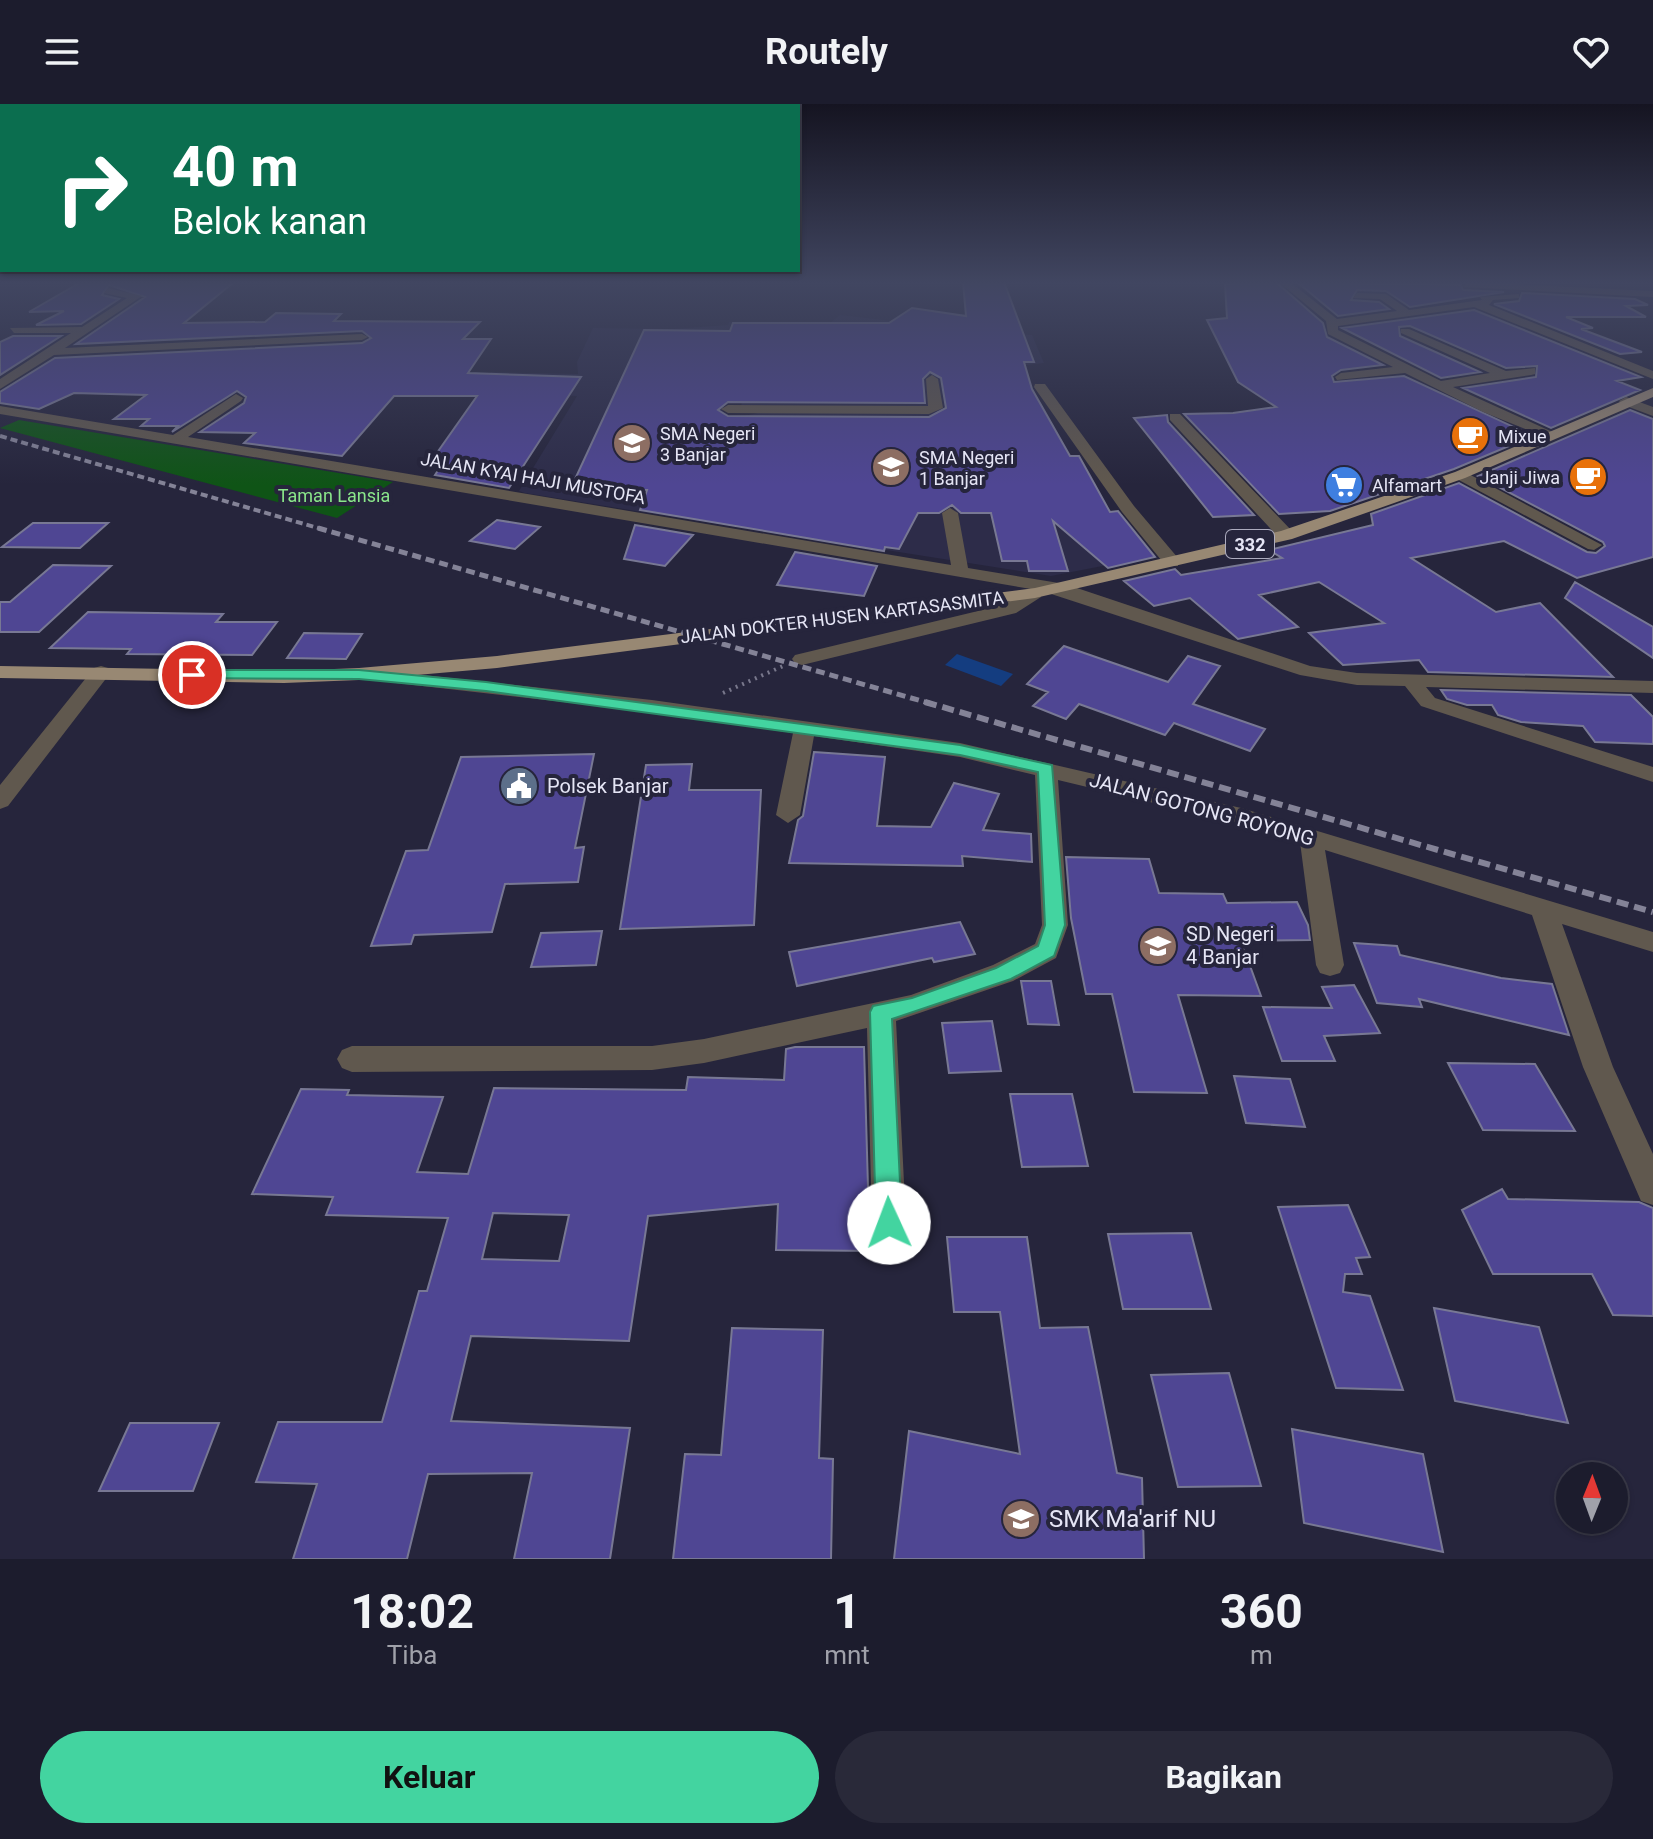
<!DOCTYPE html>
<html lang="id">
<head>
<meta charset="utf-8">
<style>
	body { margin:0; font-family:Roboto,sans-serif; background:#292939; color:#f1f3f6; height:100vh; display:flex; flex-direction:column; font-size:30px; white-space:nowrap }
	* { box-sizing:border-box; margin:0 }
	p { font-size:26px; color:#a0a1aa }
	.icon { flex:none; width:44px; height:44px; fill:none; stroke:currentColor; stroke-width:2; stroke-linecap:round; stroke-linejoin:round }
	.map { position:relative; height:1455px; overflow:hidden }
	.sheet { display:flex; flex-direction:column; background:#1c1c2d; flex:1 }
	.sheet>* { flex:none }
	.top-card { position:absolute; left:0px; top:0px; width:800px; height:168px; box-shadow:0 2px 6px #0004,0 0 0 2px #3a3a49; background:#0b6e4f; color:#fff; overflow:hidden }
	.needle { width:52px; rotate:1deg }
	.fabs { position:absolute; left:1556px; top:1358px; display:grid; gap:16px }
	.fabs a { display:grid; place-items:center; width:72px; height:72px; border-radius:50%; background:#1c1c2d; box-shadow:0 2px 6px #0004,0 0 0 2px #3a3a49; font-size:40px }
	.pin { position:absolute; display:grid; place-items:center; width:68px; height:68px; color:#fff; margin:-34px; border:4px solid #fff; border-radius:50%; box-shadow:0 2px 8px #0007 }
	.me { position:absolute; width:88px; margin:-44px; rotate:358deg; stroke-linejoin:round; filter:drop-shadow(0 0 6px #0008) }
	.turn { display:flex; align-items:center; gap:28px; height:168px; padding:0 40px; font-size:36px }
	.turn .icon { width:104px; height:104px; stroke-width:2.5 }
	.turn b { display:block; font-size:56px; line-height:68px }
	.eta { display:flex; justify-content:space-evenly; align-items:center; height:136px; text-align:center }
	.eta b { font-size:48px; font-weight:700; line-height:56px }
	.cta { display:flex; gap:16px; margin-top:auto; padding:16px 40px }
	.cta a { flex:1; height:92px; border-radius:48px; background:#43d4a0; color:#111; font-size:32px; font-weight:700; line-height:92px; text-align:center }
	.cta a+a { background:#292939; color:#f1f3f6 }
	header { display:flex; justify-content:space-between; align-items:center; height:104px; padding:0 40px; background:#1c1c2d; font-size:36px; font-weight:700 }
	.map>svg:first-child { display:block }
</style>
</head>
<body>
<header><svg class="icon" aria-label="menu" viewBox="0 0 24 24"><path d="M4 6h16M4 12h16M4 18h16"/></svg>Routely<svg class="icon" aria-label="heart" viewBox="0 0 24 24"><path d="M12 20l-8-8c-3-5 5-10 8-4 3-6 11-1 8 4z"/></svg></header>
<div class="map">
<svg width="1653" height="1455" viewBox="0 0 1653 1455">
	<rect width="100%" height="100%" fill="#26253c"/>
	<path fill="#2d2c49" d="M 912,203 L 955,210 L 1009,210 L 1015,230 L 1032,231 L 1044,259 L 994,265 L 1123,458 L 1051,472 L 708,418 L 730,315 L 758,309 L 741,304 L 743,288 L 727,289 L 698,417 L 525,389 L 519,387 L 577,292 L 469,289 L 491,268 L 578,270 L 577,258 L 593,224 L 673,225 L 728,221 L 729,218 L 831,218 L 840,211 L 893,217 Z"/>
	<path fill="#0f5416" d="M 19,316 L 393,378 L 337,414 L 0,324 Z"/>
	<path fill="#143d80" d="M 957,550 L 1013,570 L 1001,582 L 945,561 Z"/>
	<path fill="#4f4693" stroke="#787894" stroke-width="2" fill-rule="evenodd" d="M 81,178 L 234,178 L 184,219 L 265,218 L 276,209 L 341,210 L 334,217 L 480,218 L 463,235 L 491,235 L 468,269 L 581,273 L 509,384 L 435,371 L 447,353 L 434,353 L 477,292 L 394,292 L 342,352 L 244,339 L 255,329 L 200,328 L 244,299 L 246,293 L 237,287 L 172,328 L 178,322 L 141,322 L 149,315 L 114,315 L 146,291 L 74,289 L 39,305 L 0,299 L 0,288 L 55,254 L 362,239 L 371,234 L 362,227 L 76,240 L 145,193 L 109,181 L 102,191 L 119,195 L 81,220 L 36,221 L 64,207 L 29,208 Z
		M 963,178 L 1004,178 L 1034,258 L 1024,258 L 1032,285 L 1070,352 L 1079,352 L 1110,408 L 1118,407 L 1155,453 L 1108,464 L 1053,417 L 1068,467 L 1029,467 L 1027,457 L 1002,457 L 991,409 L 961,409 L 952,401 L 939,409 L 918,409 L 899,445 L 885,443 L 884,447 L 640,406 L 647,386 L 570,386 L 644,226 L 730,227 L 733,219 L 889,219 L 912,204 L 966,212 ZM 930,268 L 941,274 L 946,304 L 929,313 L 728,312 L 718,306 L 728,298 L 925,299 L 923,275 Z
		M 1297,178 L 1461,181 L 1463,186 L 1504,188 L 1410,203 L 1386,187 L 1357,186 L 1351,196 L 1379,198 L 1389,205 L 1338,212 Z
		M 1235,179 L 1277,179 L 1323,219 L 1327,233 L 1383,261 L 1341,266 L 1332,272 L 1334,278 L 1404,272 L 1533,332 L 1454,365 L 1330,407 L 1279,410 L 1184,310 L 1233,309 L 1276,303 L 1238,278 L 1207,216 L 1227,214 L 1225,180 Z
		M 1522,189 L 1635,195 L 1648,201 L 1626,202 L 1646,213 L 1566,213 L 1593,224 L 1581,225 L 1642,248 L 1620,250 L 1494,200 L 1519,197 Z
		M 1474,206 L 1641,273 L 1617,277 L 1640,286 L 1551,324 L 1463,284 L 1536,273 L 1537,262 L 1506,264 L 1410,222 L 1399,223 L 1400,232 L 1480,268 L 1441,274 L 1342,224 Z
		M 13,232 L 61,232 L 0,271 L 0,238 Z
		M 1630,306 L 1653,315 L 1653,453 L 1577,474 L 1504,437 L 1411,454 L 1496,508 L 1540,499 L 1613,573 L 1428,568 L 1419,556 L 1343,561 L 1309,529 L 1384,519 L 1319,478 L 1259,491 L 1298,523 L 1238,535 L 1190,494 L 1154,502 L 1124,477 L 1175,465 L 1181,471 L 1282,454 L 1269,446 L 1373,421 L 1371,410 L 1459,379 L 1587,448 L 1596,449 L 1605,442 L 1603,438 L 1478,372 Z
		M 1167,311 L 1168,318 L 1254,411 L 1213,413 L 1134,314 Z
		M 497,416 L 540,423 L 515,445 L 470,437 Z
		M 33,419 L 108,419 L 80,444 L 2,443 Z
		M 635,421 L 693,431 L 665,462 L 624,455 Z
		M 795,448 L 877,462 L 864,492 L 777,481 Z
		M 53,461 L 111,462 L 39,528 L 0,528 L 0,498 L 10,498 Z
		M 1575,478 L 1653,523 L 1653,554 L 1565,494 Z
		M 88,508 L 223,510 L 216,518 L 277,518 L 252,551 L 127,550 L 131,545 L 50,544 Z
		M 304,529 L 362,530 L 346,555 L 287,554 Z
		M 1064,542 L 1168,578 L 1188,552 L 1220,562 L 1193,600 L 1265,625 L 1250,647 L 1174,619 L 1165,631 L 1079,600 L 1066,615 L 1033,602 L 1048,588 L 1027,580 Z
		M 1441,586 L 1631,591 L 1653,613 L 1653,640 L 1595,638 L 1583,622 L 1521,618 L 1498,611 L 1492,601 L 1467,601 L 1447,595 Z
		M 814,648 L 885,653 L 877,722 L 931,723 L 954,679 L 999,690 L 983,726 L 1031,730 L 1032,758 L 962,752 L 963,762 L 789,759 L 798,716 L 803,712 Z
		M 594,650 L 575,744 L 584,743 L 578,778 L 505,780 L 492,828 L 414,831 L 411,840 L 371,842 L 406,747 L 428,746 L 461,653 Z
		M 692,660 L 689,686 L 761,686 L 754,821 L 620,825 L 646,661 Z
		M 1066,753 L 1149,755 L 1159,789 L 1223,790 L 1227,799 L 1297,798 L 1308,821 L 1310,836 L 1241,837 L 1261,892 L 1178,891 L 1207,989 L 1134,988 L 1112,890 L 1086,890 L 1071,814 Z
		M 960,818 L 975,850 L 934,858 L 932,854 L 797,882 L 789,848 Z
		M 602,827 L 596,861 L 531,863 L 541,829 Z
		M 1354,839 L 1397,842 L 1400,851 L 1501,874 L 1552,880 L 1569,931 L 1419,895 L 1422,903 L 1377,899 Z
		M 1021,877 L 1051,877 L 1059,921 L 1028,920 Z
		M 1354,881 L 1380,929 L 1324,932 L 1335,957 L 1282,957 L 1263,903 L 1332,904 L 1322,883 Z
		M 992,917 L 1001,967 L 949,969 L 942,919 Z
		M 795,943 L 864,943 L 869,1119 L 875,1147 L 776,1146 L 778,1100 L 648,1112 L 629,1237 L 471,1232 L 451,1317 L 630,1324 L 610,1455 L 514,1455 L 532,1369 L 428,1370 L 407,1455 L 293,1455 L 317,1380 L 256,1378 L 278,1318 L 382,1318 L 419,1187 L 427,1187 L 448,1114 L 326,1111 L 333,1093 L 252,1090 L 301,985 L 349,986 L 347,991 L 443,993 L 417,1068 L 468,1070 L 494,984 L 686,986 L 688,973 L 784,976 L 786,945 ZM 493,1109 L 569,1111 L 559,1157 L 482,1155 Z
		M 1448,959 L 1535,960 L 1575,1027 L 1483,1026 Z
		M 1234,972 L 1290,975 L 1305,1023 L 1246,1019 Z
		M 1010,990 L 1072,990 L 1088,1062 L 1022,1063 Z
		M 1502,1085 L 1508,1095 L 1639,1098 L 1653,1104 L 1653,1212 L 1613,1211 L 1592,1170 L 1493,1170 L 1462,1106 Z
		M 1348,1101 L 1370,1153 L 1356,1154 L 1362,1170 L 1345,1170 L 1343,1188 L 1370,1192 L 1403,1286 L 1336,1284 L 1278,1103 Z
		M 1191,1129 L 1211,1205 L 1123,1205 L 1108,1130 Z
		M 947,1133 L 1027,1133 L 1040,1224 L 1088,1223 L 1117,1369 L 1142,1374 L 1144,1455 L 894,1455 L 909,1327 L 1020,1350 L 1000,1208 L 954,1208 Z
		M 1434,1204 L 1539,1223 L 1568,1319 L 1455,1297 Z
		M 732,1224 L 823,1226 L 819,1354 L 833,1355 L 831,1455 L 673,1455 L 685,1350 L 721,1351 Z
		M 1229,1269 L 1261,1382 L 1178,1383 L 1151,1271 Z
		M 130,1319 L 219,1319 L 193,1387 L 99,1387 Z
		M 1292,1325 L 1423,1350 L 1443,1448 L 1304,1419 Z"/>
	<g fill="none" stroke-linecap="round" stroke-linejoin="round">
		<path stroke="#78778b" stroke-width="4" stroke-dasharray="2 5" stroke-linecap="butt" d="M 723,589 L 783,562"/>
		<path fill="#60584e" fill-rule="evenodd" d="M 1279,178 L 1290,178 L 1337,215 L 1397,207 L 1380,195 L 1353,194 L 1357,189 L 1386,190 L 1409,206 L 1482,196 L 1480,193 L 1519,190 L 1519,194 L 1493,196 L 1489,201 L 1653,267 L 1653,275 L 1474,203 L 1338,222 L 1338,226 L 1441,277 L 1490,269 L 1401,229 L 1401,225 L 1409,225 L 1506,267 L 1535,264 L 1535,270 L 1531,271 L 1453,283 L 1557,330 L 1545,333 L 1483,308 L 1405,269 L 1337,276 L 1335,273 L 1341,269 L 1393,263 L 1328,230 L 1326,217 Z
			M 1467,178 L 1653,187 L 1653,193 L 1463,183 Z
			M 108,184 L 142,192 L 65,244 L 362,230 L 368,233 L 362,236 L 54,251 L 0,285 L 0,275 L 71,229 L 14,229 L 10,224 L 82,223 L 127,194 L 104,189 Z
			M 932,271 L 938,275 L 943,304 L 929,310 L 728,309 L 721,305 L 728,301 L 928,302 L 926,275 Z
			M 1035,280 L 1045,280 L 1134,402 L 1178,454 L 1178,462 L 1166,462 L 1122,408 L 1034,283 Z
			M 236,290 L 243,294 L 241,297 L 188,333 L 951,461 L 942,409 L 950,404 L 958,409 L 968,464 L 1065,480 L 1310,562 L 1357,569 L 1653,577 L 1653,589 L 1426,583 L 1435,594 L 1653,663 L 1653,678 L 1421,602 L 1405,582 L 1357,581 L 1300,571 L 1042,487 L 1041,493 L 1016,509 L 802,561 L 795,559 L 792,555 L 795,551 L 1003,501 L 1031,485 L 0,310 L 0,302 L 173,331 Z
			M 1626,293 L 1653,303 L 1653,312 L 1621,300 L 1619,297 Z
			M 1170,310 L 1180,310 L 1292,427 L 1292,435 L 1280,435 L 1170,316 Z
			M 1455,368 L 1465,368 L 1602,441 L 1594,446 L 1588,445 L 1455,374 Z
			M 101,562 L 108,564 L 111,568 L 108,572 L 8,702 L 0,705 L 0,681 L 94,564 Z
			M 359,564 L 652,596 L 960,639 L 1241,704 L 1653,828 L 1653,848 L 1562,820 L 1613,963 L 1653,1050 L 1653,1101 L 1641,1097 L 1583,963 L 1532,811 L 1325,746 L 1344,861 L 1340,869 L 1330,872 L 1320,869 L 1316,861 L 1300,738 L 1237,719 L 1058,676 L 1068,821 L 1056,854 L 1013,877 L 896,917 L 906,1119 L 901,1130 L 889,1135 L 877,1130 L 872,1119 L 867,924 L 704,959 L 652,966 L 352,968 L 342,964 L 337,955 L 342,946 L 352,942 L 652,942 L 704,935 L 911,891 L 993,861 L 1035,840 L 1042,821 L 1035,671 L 960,653 L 814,632 L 800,711 L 788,719 L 776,711 L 793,629 L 652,608 L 352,574 L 349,570 L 352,566 Z"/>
		<path fill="#988873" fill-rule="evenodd" d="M 1653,284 L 1653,293 L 1465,374 L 1292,435 L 1035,494 L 497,564 L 359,576 L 284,579 L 0,574 L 0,562 L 284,567 L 359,564 L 497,552 L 1035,484 L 1281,427 L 1455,368 Z"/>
		<path stroke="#848397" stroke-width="4" stroke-dasharray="7 4" stroke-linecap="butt" d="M 0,332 L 325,426"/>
		<path stroke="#848397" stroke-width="5" stroke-dasharray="9 5" stroke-linecap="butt" d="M 318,424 L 932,600"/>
		<path stroke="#848397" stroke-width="6" stroke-dasharray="12 6" stroke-linecap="butt" d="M 925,598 L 1653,808"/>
	</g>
	<linearGradient id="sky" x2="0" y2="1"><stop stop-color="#151421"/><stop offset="0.47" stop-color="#414661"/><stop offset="1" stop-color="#414661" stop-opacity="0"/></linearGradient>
	<rect width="1653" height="381" fill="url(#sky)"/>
	<path fill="#43d4a0" stroke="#2c8a68" stroke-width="2" d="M 192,566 L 359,566 L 486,578 L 960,641 L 1052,661 L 1065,821 L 1054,852 L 1011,875 L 892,915 L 902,1119 L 898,1127 L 889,1131 L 880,1127 L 876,1119 L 870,908 L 873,902 L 912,894 L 996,864 L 1038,842 L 1045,821 L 1038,668 L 960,651 L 486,587 L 359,575 L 187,574 L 187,567 Z"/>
	<defs>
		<g id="cafe-disc" transform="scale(2)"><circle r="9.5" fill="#e8710a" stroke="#26253c"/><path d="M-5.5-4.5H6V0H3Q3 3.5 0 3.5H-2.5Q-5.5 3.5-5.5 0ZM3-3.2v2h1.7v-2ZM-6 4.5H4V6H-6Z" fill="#fff"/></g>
		<g id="school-disc" transform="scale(2)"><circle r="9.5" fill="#8d6e63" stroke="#26253c"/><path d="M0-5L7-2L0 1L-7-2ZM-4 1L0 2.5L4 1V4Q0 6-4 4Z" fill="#fff"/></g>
		<g id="supermarket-disc" transform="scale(2)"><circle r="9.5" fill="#3f7fe0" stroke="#26253c"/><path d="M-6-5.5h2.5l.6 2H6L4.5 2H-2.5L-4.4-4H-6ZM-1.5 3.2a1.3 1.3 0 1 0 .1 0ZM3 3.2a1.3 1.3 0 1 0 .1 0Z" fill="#fff"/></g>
		<g id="civic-disc" transform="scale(2)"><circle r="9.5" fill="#5c6f8a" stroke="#26253c"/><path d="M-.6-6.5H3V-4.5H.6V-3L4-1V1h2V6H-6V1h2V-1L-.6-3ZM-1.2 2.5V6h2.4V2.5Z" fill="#fff"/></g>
	</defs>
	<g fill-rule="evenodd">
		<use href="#cafe-disc" x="1470" y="332"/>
		<use href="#school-disc" x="632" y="339"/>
		<use href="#school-disc" x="891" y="363"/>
		<use href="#cafe-disc" x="1588" y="373"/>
		<use href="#supermarket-disc" x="1344" y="381"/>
		<use href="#civic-disc" x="519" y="682"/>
		<use href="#school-disc" x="1158" y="842"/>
		<use href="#school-disc" x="1021" y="1415"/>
	</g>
	<g text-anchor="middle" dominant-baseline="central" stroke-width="8" stroke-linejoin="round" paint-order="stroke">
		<g font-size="18" fill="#e5e5f5" stroke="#26253c" text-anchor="start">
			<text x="660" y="329">SMA Negeri<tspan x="660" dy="21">3 Banjar</tspan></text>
			<text x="1498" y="332">Mixue</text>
			<text x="919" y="353">SMA Negeri<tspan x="919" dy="21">1 Banjar</tspan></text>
			<text x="1560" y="373" text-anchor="end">Janji Jiwa</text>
			<text x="1372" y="381">Alfamart</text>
		</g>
		<g font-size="18" fill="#e5e5f5" stroke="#26253c">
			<text transform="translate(533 374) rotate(10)">JALAN KYAI HAJI MUSTOFA</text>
			<text transform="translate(842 513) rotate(-7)">JALAN DOKTER HUSEN KARTASASMITA</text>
		</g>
		<g font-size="18" fill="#8ae68a" stroke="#26253c">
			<text x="334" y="391">Taman Lansia</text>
		</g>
		<rect fill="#26253c" stroke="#acabbe" stroke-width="2" x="1226" y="426" width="48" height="28" rx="6"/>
		<g font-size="18" font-weight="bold" fill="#e5e5f5">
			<text x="1250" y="440">332</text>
		</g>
		<g font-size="20" fill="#e5e5f5" stroke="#26253c" text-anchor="start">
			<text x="547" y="682">Polsek Banjar</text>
			<text x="1186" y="830">SD Negeri<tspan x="1186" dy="23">4 Banjar</tspan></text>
		</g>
		<g font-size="20" fill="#e5e5f5" stroke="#26253c">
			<text transform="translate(1202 705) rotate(15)">JALAN GOTONG ROYONG</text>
		</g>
		<g font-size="24" fill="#e5e5f5" stroke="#26253c" text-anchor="start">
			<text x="1049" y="1415">SMK Ma'arif NU</text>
		</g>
	</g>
</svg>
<div class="fabs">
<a><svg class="needle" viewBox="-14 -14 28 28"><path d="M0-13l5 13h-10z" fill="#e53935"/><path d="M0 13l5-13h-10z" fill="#a0a1aa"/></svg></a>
</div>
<div class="pin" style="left:192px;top:571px;background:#d93025"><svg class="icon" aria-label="arrive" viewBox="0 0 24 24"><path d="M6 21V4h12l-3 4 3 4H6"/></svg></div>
<svg class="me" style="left:889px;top:1119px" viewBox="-20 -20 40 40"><circle r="19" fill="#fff"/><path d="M0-13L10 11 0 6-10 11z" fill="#43d4a0"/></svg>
<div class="top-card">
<div class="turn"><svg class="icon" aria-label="right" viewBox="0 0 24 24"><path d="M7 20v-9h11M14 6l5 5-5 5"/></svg><div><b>40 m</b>Belok kanan</div></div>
</div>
</div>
<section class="sheet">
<div class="eta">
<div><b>18:02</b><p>Tiba</p></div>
<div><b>1</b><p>mnt</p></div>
<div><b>360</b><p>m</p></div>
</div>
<div class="cta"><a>Keluar</a><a>Bagikan</a></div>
</section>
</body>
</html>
